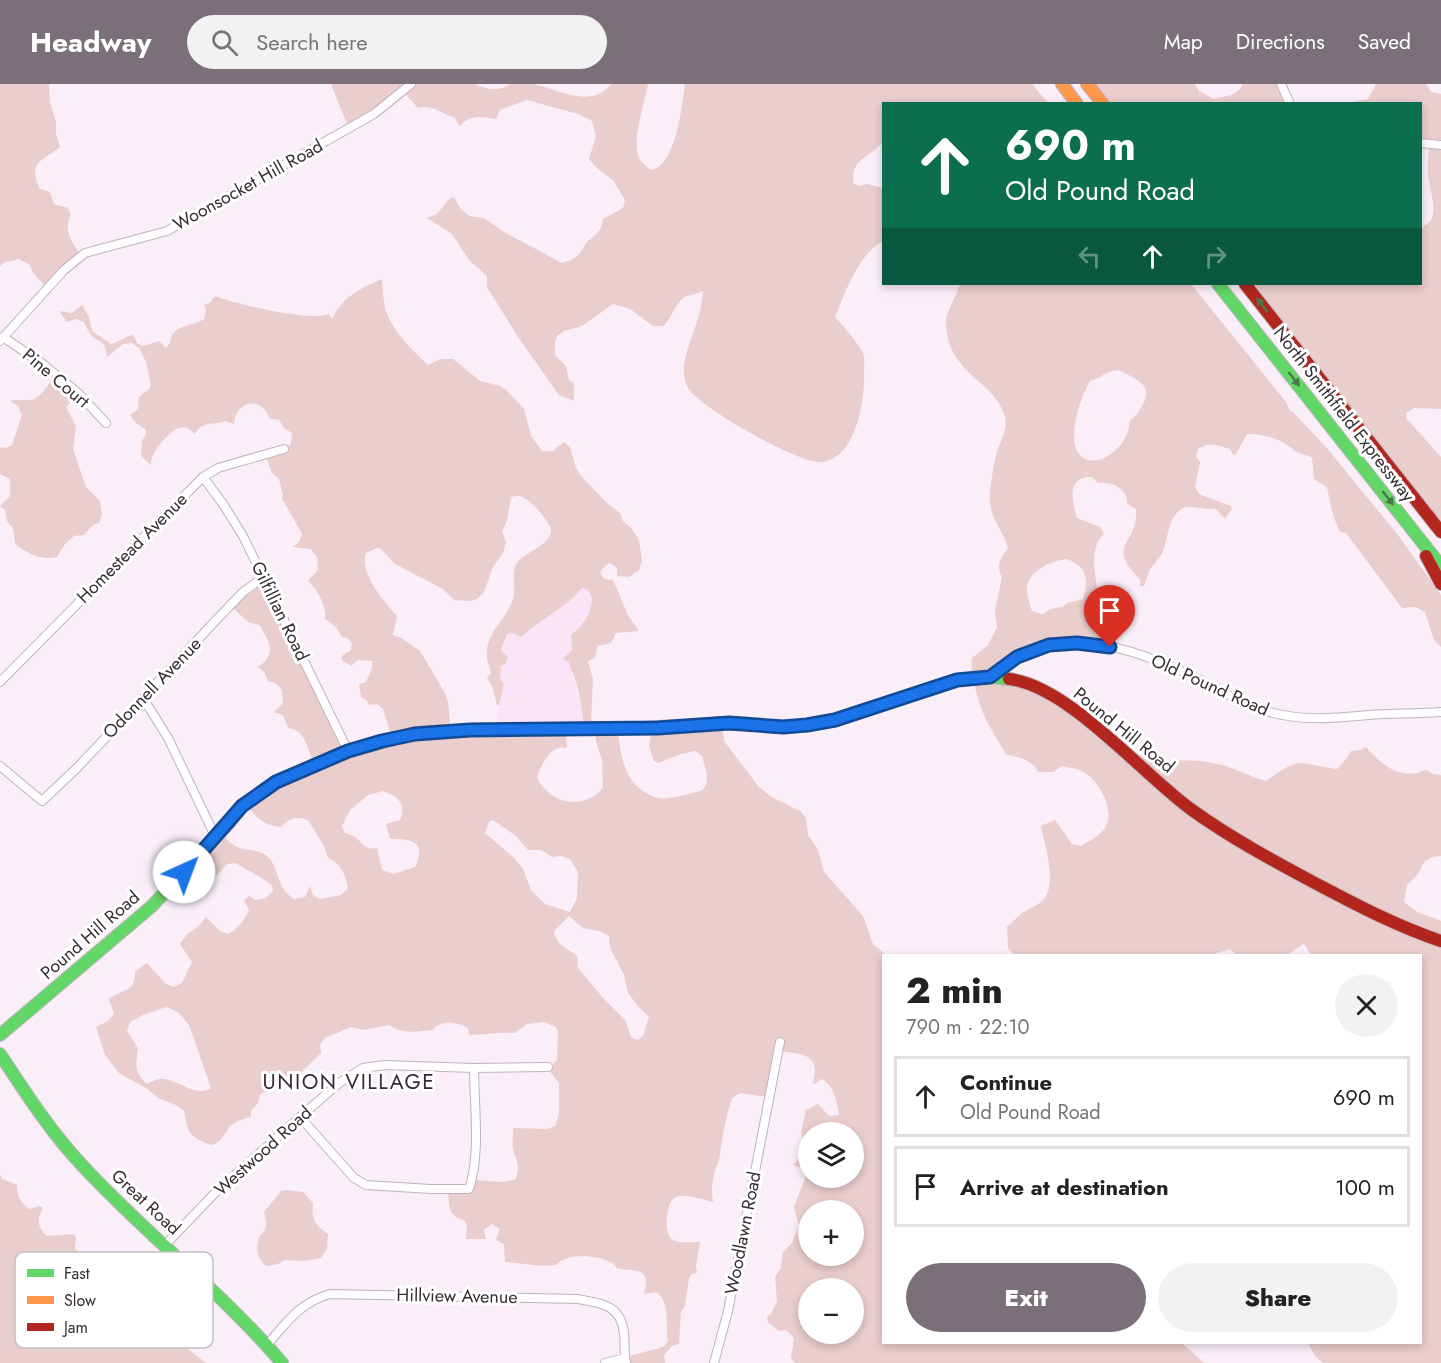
<!DOCTYPE html>
<html lang="en">
<head>
<meta charset="utf-8">
<style>
	body { margin:0; font-family:Jost,sans-serif; background:#f2f2f2; color:#222; height:100vh; display:flex; flex-direction:column; font-size:22px; white-space:nowrap }
	* { box-sizing:border-box; margin:0 }
	p { font-size:20px; color:#767676 }
	.icon { flex:none; width:33px; height:33px; fill:none; stroke:currentColor; stroke-width:2; stroke-linecap:round; stroke-linejoin:round }
	.map { position:relative; flex:1; overflow:hidden }
	.drawer { position:absolute; left:882px; top:870px; width:540px; height:390px; display:flex; flex-direction:column; background:#fff; border-radius:0px; box-shadow:0 3px 9px #0003 }
	.drawer>* { flex:none }
	.hud { position:absolute; left:882px; top:18px; width:540px; height:183px; border-radius:0px; box-shadow:0 3px 9px #0003; background:#0b6e4f; color:#fff; overflow:hidden }
	.fabs { position:absolute; left:798px; top:1038px; display:grid; gap:12px }
	.fabs a { display:grid; place-items:center; width:66px; height:66px; border-radius:50%; background:#fff; box-shadow:0 3px 9px #0003; font-size:30px }
	.pin { position:absolute; display:grid; place-items:center; width:51px; height:51px; color:#fff; margin:-62px -26px; border-radius:50% 50% 50% 0; rotate:-45deg; box-shadow:0 0 6px #0007 }
	.pin .icon { rotate:45deg }
	.me { position:absolute; width:66px; margin:-33px; rotate:43deg; stroke-linejoin:round; filter:drop-shadow(0 0 4px #0008) }
	.turn { display:flex; align-items:center; gap:21px; height:126px; padding:0 24px; font-size:27px }
	.turn .icon { width:78px; height:78px; stroke-width:2.5 }
	.turn b { display:block; font-size:42px; line-height:51px }
	.lanes { display:flex; align-items:center; height:57px; padding:0 24px; background:#0003; justify-content:center; gap:30px; direction:ltr }
	.lanes .off { opacity:.35 }
	.round { display:grid; place-items:center; flex:none; width:63px; height:63px; border-radius:32px; background:#f2f2f2 }
	.summary { display:flex; align-items:center; justify-content:space-between; height:102px; padding:0 24px }
	h1 { font-size:36px; font-weight:800; line-height:45px }
	.primary-button { display:flex; gap:12px; margin-top:auto; padding:12px 24px }
	.primary-button a { flex:1; height:69px; border-radius:36px; background:#7b7079; color:#fff; font-size:24px; font-weight:800; line-height:69px; text-align:center }
	.primary-button a+a { background:#f2f2f2; color:#222 }
	ul { padding:0; list-style:none }
	li { display:flex; align-items:center; gap:18px; height:81px; margin:0 12px 9px; padding:0 12px; border:3px solid #e0e0e0; border-radius:0px }
	li div { flex:1 }
	li b { display:block; font-size:22px }
	li em { font-style:normal }
	header { display:flex; align-items:center; gap:36px; box-sizing:border-box; height:84px; padding:0 30px; background:#7b7079; color:#fff }
	header strong { font-size:28px }
	nav { display:flex; gap:33px; margin-inline-start:auto; font-size:21px }
	.search { width:420px; height:54px; background:#f2f2f2; display:flex; align-items:center; gap:15px; box-sizing:border-box; padding:0 21px; border-radius:33px; color:#767676; font-size:22px }
	.map>svg:first-child { display:block }
</style>
</head>
<body>
<header>
<strong>Headway</strong>
<div class="search"><svg class="icon" aria-label="search" viewBox="0 0 24 24"><circle cx="10" cy="10" r="6"/><path d="M15 15l6 6"/></svg>Search here</div>
<nav><a>Map</a><a>Directions</a><a>Saved</a></nav>
</header>
<div class="map">
<svg width="1441" height="1279" viewBox="0 0 1441 1279">
	<rect width="100%" height="100%" fill="#faeef8"/>
	<path fill="#fbe4f8" d="M 582,503 L 587,505 L 591,510 L 592,521 L 576,548 L 569,578 L 582,622 L 584,642 L 498,645 L 497,634 L 504,600 L 500,595 L 501,566 L 507,549 L 513,549 L 521,553 L 535,540 L 547,534 L 574,514 Z"/>
	<path fill="#eacdcd" fill-rule="evenodd" d="M 0,0 L 49,0 L 50,19 L 56,38 L 56,50 L 60,63 C 42,77 27,78 40,105 L 50,108 L 54,120 L 68,124 L 71,130 C 62,146 73,158 81,173 L 47,204 L 33,189 L 30,181 L 19,175 L 3,179 L 0,183 Z
		M 331,0 L 475,0 C 487,6 498,8 510,0 C 517,0 527,0 534,0 C 557,5 592,26 611,0 L 648,0 C 645,19 630,60 640,76 C 642,79 647,83 650,86 C 676,84 682,21 685,0 L 1032,0 L 1048,19 L 884,20 L 883,58 C 870,74 849,75 854,100 L 859,102 L 867,100 L 883,104 L 883,157 C 858,171 846,206 835,233 C 842,241 859,260 863,269 C 865,274 864,282 864,287 C 865,315 857,375 821,378 C 799,380 699,323 688,304 C 676,283 693,254 698,234 C 701,225 702,216 703,207 C 696,211 686,210 680,217 C 673,225 672,234 663,242 L 653,242 L 630,225 L 613,220 L 582,242 L 564,247 L 557,252 L 555,257 L 555,271 L 566,282 L 569,296 L 574,299 L 574,317 L 559,311 L 518,253 L 487,203 L 487,192 L 469,176 L 452,150 L 427,134 L 437,130 L 449,115 L 454,113 L 460,124 L 469,132 L 484,134 L 504,148 L 562,179 C 568,177 575,175 579,170 C 583,166 584,162 587,158 C 596,150 602,147 603,135 L 623,124 L 625,116 L 613,96 L 598,85 L 589,75 L 596,52 L 592,37 L 578,30 L 527,16 L 500,26 L 496,35 C 483,33 469,30 460,42 L 455,34 C 442,30 432,20 418,24 L 404,8 L 394,16 L 394,19 L 349,45 Z
		M 1095,0 L 1195,0 L 1199,7 L 1214,15 C 1226,12 1237,12 1243,0 L 1280,0 L 1289,19 L 1110,19 Z
		M 1376,0 L 1426,0 L 1431,8 L 1441,10 L 1441,325 L 1414,324 L 1406,329 L 1407,335 L 1441,373 L 1441,449 L 1249,200 L 1420,200 L 1421,147 L 1424,142 C 1441,135 1430,107 1428,92 C 1427,82 1429,72 1429,63 L 1421,61 L 1420,20 L 1346,19 L 1368,15 Z
		M 382,195 C 383,205 383,215 385,224 C 392,247 411,265 428,281 L 441,275 L 453,275 L 480,297 L 500,302 L 506,306 L 524,325 L 531,352 L 542,367 L 553,367 L 564,358 L 570,363 L 576,384 L 581,392 L 608,420 L 620,429 L 623,437 L 632,445 L 639,456 L 642,476 L 639,486 L 629,493 L 617,492 L 617,484 L 610,479 L 603,484 L 600,489 L 604,495 L 613,496 L 628,531 L 639,547 L 616,549 L 611,559 L 598,562 L 595,573 L 588,578 L 593,595 L 591,641 L 584,642 C 582,625 580,608 574,592 C 572,586 569,585 569,578 L 563,575 L 572,566 L 571,550 C 584,544 604,509 582,504 C 565,525 540,535 521,553 L 513,549 L 507,550 L 501,566 L 508,573 L 505,580 L 501,582 L 500,595 L 504,600 L 499,621 L 497,621 L 492,602 L 487,594 L 491,589 C 490,583 487,578 487,572 C 485,549 507,535 513,515 C 516,505 512,492 515,483 C 521,468 548,464 551,448 C 553,441 532,417 524,414 C 519,411 516,412 511,413 L 507,437 L 502,447 L 506,458 L 503,469 L 493,483 L 484,508 L 477,515 L 471,517 L 454,516 L 443,505 L 395,480 L 381,465 L 377,464 L 366,469 C 359,490 384,517 397,532 L 393,551 L 403,555 L 420,567 L 445,609 L 448,617 L 451,648 L 565,644 L 567,664 C 550,660 542,680 537,693 C 549,720 584,727 603,704 L 602,676 L 596,657 L 595,642 L 617,642 C 621,669 622,698 650,711 C 656,714 662,715 668,714 C 679,713 690,709 701,707 C 712,698 705,684 702,672 L 695,667 L 681,670 L 658,679 L 654,677 L 649,662 L 652,644 L 722,639 L 724,657 L 759,703 L 770,712 L 800,727 L 806,734 L 808,751 L 818,766 L 824,788 L 863,832 L 873,860 L 886,871 L 884,872 L 884,1258 L 1182,1259 L 1204,1279 L 795,1279 L 791,1274 L 794,1254 L 786,1246 L 779,1247 L 768,1238 L 767,1233 L 771,1230 L 777,1217 L 775,1193 L 781,1184 L 783,1168 L 792,1159 L 799,1142 L 794,1123 L 806,1092 L 803,1085 L 794,1081 L 804,1066 L 801,1047 L 806,1026 L 818,1020 L 829,1032 L 839,1031 C 837,1019 834,1000 821,995 L 813,1001 C 814,995 816,987 814,981 C 811,968 789,969 779,967 L 767,1013 L 740,1009 L 732,1014 C 725,1035 722,1055 719,1077 C 718,1080 716,1083 715,1086 C 712,1097 711,1107 713,1118 C 703,1116 686,1109 676,1113 C 666,1116 663,1149 672,1155 C 678,1160 692,1158 700,1158 L 696,1182 L 697,1188 L 691,1191 L 689,1194 L 685,1222 L 681,1228 L 679,1260 L 672,1262 L 664,1271 L 665,1279 L 627,1279 L 626,1273 L 663,1263 L 668,1257 C 665,1242 671,1218 656,1208 L 644,1210 C 645,1204 648,1197 644,1191 C 639,1184 625,1187 617,1184 C 615,1182 613,1179 610,1178 C 597,1171 566,1169 556,1181 C 537,1183 525,1179 505,1178 L 504,1160 L 496,1156 L 500,1145 L 492,1140 L 484,1146 L 486,1155 L 466,1155 L 467,1144 L 465,1137 C 447,1131 450,1124 448,1108 L 463,1106 L 474,1096 L 504,1098 L 516,1095 C 520,1080 517,1078 513,1065 C 512,1059 513,1051 513,1044 L 548,1045 L 555,1042 L 559,1031 L 559,999 L 548,985 L 557,976 L 558,948 L 556,943 L 544,938 L 527,940 L 515,949 C 500,948 485,951 469,951 L 468,944 C 457,938 441,935 433,946 C 418,947 403,951 389,941 L 363,946 L 351,943 L 325,954 L 320,961 L 321,969 C 308,981 295,997 279,1004 C 273,1007 267,1007 260,1010 L 258,1019 L 251,1027 L 251,1033 C 244,1035 234,1037 229,1044 C 222,1052 222,1058 211,1061 C 188,1052 188,1049 184,1027 L 178,1022 L 158,1014 L 146,1004 L 119,989 L 105,971 L 96,943 L 108,937 L 114,930 L 109,915 C 121,905 136,909 135,888 L 147,879 L 166,900 L 174,903 L 182,899 L 192,878 L 180,860 L 188,849 L 197,844 L 206,833 L 220,847 L 228,850 C 239,844 244,837 249,826 L 244,816 L 249,812 L 256,816 L 266,814 L 273,807 L 272,802 C 262,792 247,787 236,779 L 227,780 L 213,795 L 193,782 L 221,749 C 225,753 230,759 235,762 C 244,767 259,765 267,772 C 280,783 275,803 294,815 L 305,813 L 310,802 L 313,811 L 320,815 L 341,811 L 348,804 C 345,790 341,779 328,774 L 324,762 L 308,736 C 296,732 289,734 281,743 C 262,741 258,734 246,721 L 314,680 C 308,666 305,645 288,644 L 283,631 L 274,628 L 283,619 L 282,606 L 275,599 L 268,597 L 264,588 L 258,583 C 277,571 270,557 259,541 L 248,538 L 231,522 L 262,495 L 347,667 L 392,654 L 383,625 L 377,620 L 369,621 L 367,617 L 361,613 L 359,600 L 366,598 L 372,584 L 372,577 L 358,576 L 351,582 L 343,577 L 341,574 L 344,570 L 350,567 L 352,560 L 347,554 L 342,553 L 336,543 L 325,535 C 327,522 317,505 308,497 L 318,486 L 317,473 L 311,465 L 293,463 L 299,458 L 302,450 L 282,414 L 283,412 L 279,395 L 272,389 L 266,372 L 284,366 L 291,360 L 292,349 L 284,344 L 279,336 L 269,334 C 263,312 235,316 234,340 L 225,337 C 213,342 202,336 195,350 L 186,343 C 184,343 177,344 176,345 C 166,351 150,370 151,381 L 141,372 L 142,357 L 146,350 L 146,346 L 136,339 L 130,331 L 138,325 L 139,313 L 149,305 L 151,301 L 146,278 L 140,265 L 132,259 L 123,260 L 107,273 C 105,257 104,261 92,252 C 89,249 86,242 84,238 L 76,235 L 67,238 L 59,227 L 72,229 L 82,221 L 89,233 L 92,247 L 111,260 C 120,258 124,253 133,251 L 138,260 L 144,262 L 159,257 L 166,264 L 170,259 C 171,241 191,243 204,235 L 206,227 L 204,221 L 210,219 L 215,212 C 236,220 309,238 329,230 L 332,235 C 342,213 361,204 382,195 ZM 383,707 C 398,712 407,720 400,736 L 386,740 L 390,755 C 409,755 428,756 415,783 L 393,790 L 382,786 L 377,764 C 364,766 364,760 355,753 C 352,751 349,750 345,749 L 342,742 L 350,726 L 368,711 ZM 493,736 L 516,752 L 528,766 L 541,766 L 553,773 L 561,772 L 570,775 L 578,788 L 577,814 L 570,828 L 545,820 L 531,806 L 523,785 L 513,773 L 485,749 L 489,738 ZM 569,832 L 583,844 L 599,847 L 609,852 L 610,864 L 624,891 L 628,909 L 638,922 L 649,933 L 643,952 L 638,956 L 631,953 L 625,936 L 604,915 L 578,884 L 577,872 L 560,860 L 554,850 L 555,846 ZM 166,923 L 178,928 L 189,941 L 211,1004 C 196,1013 181,998 165,995 C 159,994 153,997 147,1000 C 133,986 136,982 138,964 L 127,947 L 130,938 L 143,931 ZM 808,1048 L 854,1048 L 854,1094 L 808,1094 ZM 808,1126 L 854,1126 L 854,1172 L 808,1172 ZM 808,1204 L 854,1204 L 854,1250 L 808,1250 Z
		M 960,200 L 1191,200 L 1286,318 L 1290,327 L 1293,328 L 1326,363 L 1398,451 L 1441,511 L 1441,563 L 1434,556 L 1425,528 L 1416,523 L 1402,524 L 1346,449 L 1340,448 C 1333,434 1330,419 1327,403 L 1314,395 L 1312,374 C 1307,370 1300,371 1295,367 C 1283,356 1264,349 1247,350 L 1236,370 L 1233,371 L 1230,365 C 1218,361 1209,357 1198,365 L 1196,372 L 1200,378 L 1195,402 L 1199,410 L 1231,422 L 1232,425 L 1225,435 L 1216,425 C 1207,426 1190,421 1183,424 C 1167,432 1169,455 1162,469 C 1159,475 1154,479 1151,484 C 1148,489 1146,496 1144,502 L 1140,502 L 1140,495 C 1104,460 1139,461 1136,425 L 1127,420 C 1129,405 1111,397 1098,399 L 1092,393 C 1066,392 1072,417 1077,434 L 1100,443 L 1104,450 C 1089,464 1095,486 1097,505 C 1098,513 1095,521 1095,530 C 1095,535 1098,538 1097,543 L 1104,545 L 1102,562 L 1070,560 L 1018,573 L 995,590 C 1010,596 1028,600 1043,608 C 1076,624 1103,657 1140,671 C 1167,680 1195,673 1222,681 C 1237,685 1251,693 1266,697 C 1275,691 1288,680 1300,679 C 1305,679 1329,684 1337,685 L 1347,674 L 1351,667 L 1361,666 L 1366,663 C 1382,681 1400,697 1426,686 L 1433,690 L 1441,691 L 1441,772 L 1432,773 L 1424,778 L 1418,790 L 1407,801 L 1404,818 L 1417,828 L 1441,837 L 1441,1279 L 1323,1279 L 1315,1272 L 1308,1259 L 1420,1258 L 1420,967 L 1422,961 L 1420,872 L 1311,871 L 1305,861 L 1303,860 L 1286,872 L 1237,871 L 1230,865 L 1207,872 L 1015,872 L 1008,864 L 1007,843 C 1012,839 1016,834 1021,830 C 1027,825 1035,823 1041,818 C 1059,803 1045,763 1041,742 L 1055,736 L 1072,760 L 1081,762 C 1090,757 1101,751 1106,742 C 1115,726 1099,697 1085,689 C 1079,685 1070,684 1062,682 L 1053,688 L 1038,688 C 1033,676 1018,673 1006,670 C 991,645 978,626 974,596 L 971,595 L 972,574 L 988,561 L 997,543 L 995,527 L 1002,493 C 996,482 1000,474 1008,464 C 1004,448 990,434 990,417 C 989,405 994,380 997,367 C 1001,356 1008,345 1005,332 C 994,295 947,291 946,238 C 946,229 957,210 960,200 ZM 1118,286 C 1132,293 1155,300 1143,320 C 1139,327 1137,332 1130,336 C 1129,340 1129,346 1127,350 C 1121,365 1099,385 1082,373 C 1064,359 1081,312 1090,297 C 1101,294 1106,287 1118,286 ZM 1066,475 C 1087,481 1089,496 1083,515 L 1068,519 L 1062,523 L 1050,525 L 1045,529 L 1041,530 L 1032,527 C 1030,520 1026,511 1027,504 C 1028,486 1052,477 1066,475 Z
		M 55,291 L 76,311 L 66,323 L 76,342 L 73,365 L 86,403 L 100,417 L 102,431 L 99,439 L 93,441 L 84,451 L 74,452 L 65,460 L 57,473 C 43,477 24,469 15,459 L 13,444 L 7,437 L 5,426 L 0,422 L 10,412 L 10,395 L 0,390 L 0,363 L 6,364 L 12,361 L 22,331 L 18,322 L 10,317 C 17,315 23,317 30,316 C 41,315 49,299 55,291 Z
		M 0,1090 L 2,1095 L 17,1101 C 16,1110 21,1120 29,1125 L 40,1122 L 43,1124 C 37,1135 37,1144 47,1152 L 74,1150 L 76,1154 L 75,1165 L 82,1173 L 81,1197 L 91,1203 L 86,1214 L 87,1225 L 81,1235 L 79,1241 L 87,1249 C 95,1248 100,1242 102,1234 C 114,1236 118,1227 124,1218 L 122,1208 L 133,1204 L 137,1208 L 131,1219 L 137,1236 L 145,1240 L 157,1234 L 162,1236 L 161,1249 L 164,1256 L 177,1264 L 188,1265 L 206,1279 L 0,1279 Z
		M 286,1106 L 303,1108 L 313,1119 C 311,1135 315,1141 328,1150 L 327,1165 L 321,1174 L 304,1177 L 285,1176 L 278,1180 L 267,1182 C 255,1174 257,1165 259,1153 C 268,1145 267,1139 264,1128 L 281,1107 Z"/>
	<g fill="none" stroke-linecap="round" stroke-linejoin="round">
		<g stroke="#beb4bc" stroke-width="10">
			<path id="street" d="M 1281,0 L 1290,20
				M 1420,59 L 1441,61
				M 3,253 L 43,280 L 78,309 L 106,339
				M 0,257 L 64,186 L 85,169 L 167,147 L 374,30 L 411,0
				M 203,393 L 223,420 L 243,452 L 348,667
				M 990,593 C 999,586 1008,577 1019,572 C 1081,543 1146,569 1202,597 C 1225,609 1248,622 1273,629 C 1305,637 1335,634 1368,631 C 1392,629 1417,630 1441,628
				M 0,598 L 203,393 L 218,384 L 284,365
				M 143,614 L 168,654 L 216,754
				M 0,682 L 42,717 L 77,684 L 220,532 L 243,508 L 264,493
				M 300,1033 L 354,1094 L 366,1101 L 431,1105 L 469,1105 C 481,1070 474,1021 474,984
				M 165,1161 L 214,1110 L 300,1033 L 339,999 L 363,984 L 385,981 L 474,984 L 548,983
				M 267,1261 C 287,1238 299,1219 330,1210 L 578,1215 C 601,1219 621,1221 624,1249 C 625,1259 624,1269 626,1279
				M 605,1279 L 625,1274
				M 714,1279 L 728,1227 L 780,958"/>
		</g>
		<g stroke="#beb4bc" stroke-width="14">
			<path id="fast" d="M 1218,200 L 1441,482
				M 641,644 L 729,639 L 783,643 L 807,641 L 835,636 L 957,596 L 990,593 L 1009,595
				M 0,951 L 152,822 L 229,739 L 242,722 L 276,698 L 340,670
				M 0,970 C 25,1008 50,1047 81,1080 C 145,1150 220,1206 282,1279"/>
		</g>
		<g stroke="#beb4bc" stroke-width="14">
			<path id="slow" d="M 1062,0 L 1077,20
				M 1087,0 L 1103,20
				M 340,670 L 415,649 L 470,646 L 641,644"/>
		</g>
		<g stroke="#beb4bc" stroke-width="14">
			<path id="jam" d="M 1245,200 L 1441,448
				M 1426,472 L 1441,500
				M 1009,595 C 1069,602 1143,691 1192,726 C 1231,754 1272,776 1313,798 C 1355,820 1396,842 1441,857"/>
		</g>
		<use href="#street" stroke="#fefcfe" stroke-width="8"/>
		<use href="#fast" stroke="#63d668" stroke-width="12"/>
		<use href="#slow" stroke="#ff974d" stroke-width="12"/>
		<use href="#jam" stroke="#b3261e" stroke-width="12"/>
	</g>
	<defs><path id="oneway-solid" d="M-6-.8H1V-3.2L6.5 0L1 3.2V.8H-6Z" transform="scale(1.5)"/></defs>
	<g fill="#4a784b">
		<use href="#oneway-solid" transform="translate(1262 221) rotate(-128)"/>
		<use href="#oneway-solid" transform="translate(1294 295) rotate(52)"/>
		<use href="#oneway-solid" transform="translate(1388 414) rotate(52)"/>
	</g>
	<g fill="none" stroke-linecap="round" stroke-linejoin="round">
		<g stroke="#114b97" stroke-width="15">
			<path id="route" d="M 184,788 L 242,722 L 276,698 L 348,667 L 382,657 L 415,650 L 470,646 L 658,644 L 729,639 L 783,643 L 807,641 L 835,636 L 957,596 L 990,593 L 1017,573 L 1049,561 L 1077,559 L 1110,563"/>
		</g>
		<use href="#route" stroke="#1a73e8" stroke-width="10"/>
	</g>
	<g text-anchor="middle" dominant-baseline="central" stroke-width="6" stroke-linejoin="round" paint-order="stroke">
		<g font-size="18" fill="#362c34" stroke="#fff">
			<text transform="translate(248 101) rotate(-29)">Woonsocket Hill Road</text>
			<text transform="translate(56 294) rotate(40)">Pine Court</text>
			<text transform="translate(1344 330) rotate(52)">North Smithfield Expressway</text>
			<text transform="translate(132 464) rotate(-45)">Homestead Avenue</text>
			<text transform="translate(280 527) rotate(64)">Gilfillian Road</text>
			<text transform="translate(1210 601) rotate(24)">Old Pound Road</text>
			<text transform="translate(152 604) rotate(-46)">Odonnell Avenue</text>
			<text transform="translate(1124 646) rotate(39)">Pound Hill Road</text>
			<text transform="translate(90 851) rotate(-41)">Pound Hill Road</text>
			<text transform="translate(263 1067) rotate(-42)">Westwood Road</text>
			<text transform="translate(146 1118) rotate(43)">Great Road</text>
			<text transform="translate(743 1149) rotate(-79)">Woodlawn Road</text>
			<text transform="translate(457 1212) rotate(1)">Hillview Avenue</text>
		</g>
		<g font-size="21" letter-spacing="1.5" fill="#3a2738" stroke="#fff">
			<text x="349" y="998">UNION VILLAGE</text>
		</g>
	</g>
	<rect x="15" y="1168" width="198" height="96" rx="9" fill="#fff" stroke="#c3c0c2" stroke-width="1.5"/>
	<rect x="27" y="1185" width="27" height="8" fill="#63d668"/>
	<rect x="27" y="1212" width="27" height="8" fill="#ff974d"/>
	<rect x="27" y="1239" width="27" height="8" fill="#b3261e"/>
	<g font-size="16" fill="#362c34">
		<text x="64" y="1195">Fast</text>
		<text x="64" y="1222">Slow</text>
		<text x="64" y="1249">Jam</text>
	</g>
</svg>
<div class="fabs">
<a><svg class="icon" aria-label="layers" viewBox="0 0 24 24"><path d="M12 4l9 5-9 5-9-5zM3 14l9 5 9-5"/></svg></a>
<a>+</a>
<a>−</a>
</div>
<div class="pin" style="left:1110px;top:563px;background:#d93025"><svg class="icon" aria-label="arrive" viewBox="0 0 24 24"><path d="M6 21V4h12l-3 4 3 4H6"/></svg></div>
<svg class="me" style="left:184px;top:788px" viewBox="-20 -20 40 40"><circle r="19" fill="#fff"/><path d="M0-13L10 11 0 6-10 11z" fill="#1a73e8"/></svg>
<div class="hud">
<div class="turn"><svg class="icon" aria-label="ahead" viewBox="0 0 24 24"><path d="M12 20V5M6 11l6-6 6 6"/></svg><div><b>690 m</b>Old Pound Road</div></div>
<div class="lanes"><svg class="icon off" aria-label="left" viewBox="0 0 24 24"><path d="M17 20v-9H6M10 6l-5 5 5 5"/></svg><svg class="icon" aria-label="ahead" viewBox="0 0 24 24"><path d="M12 20V5M6 11l6-6 6 6"/></svg><svg class="icon off" aria-label="right" viewBox="0 0 24 24"><path d="M7 20v-9h11M14 6l5 5-5 5"/></svg></div>
</div>
<section class="drawer">
<div class="summary"><div><h1>2 min</h1><p>790 m · 22:10</p></div><a class="round"><svg class="icon" aria-label="close" viewBox="0 0 24 24"><path d="M6 6l12 12M18 6L6 18"/></svg></a></div>
<ul>
<li><svg class="icon" aria-label="ahead" viewBox="0 0 24 24"><path d="M12 20V5M6 11l6-6 6 6"/></svg><div><b>Continue</b><p>Old Pound Road</p></div><em>690 m</em></li>
<li><svg class="icon" aria-label="arrive" viewBox="0 0 24 24"><path d="M6 21V4h12l-3 4 3 4H6"/></svg><div><b>Arrive at destination</b></div><em>100 m</em></li>
</ul>
<div class="primary-button"><a>Exit</a><a>Share</a></div>
</section>
</div>
</body>
</html>
